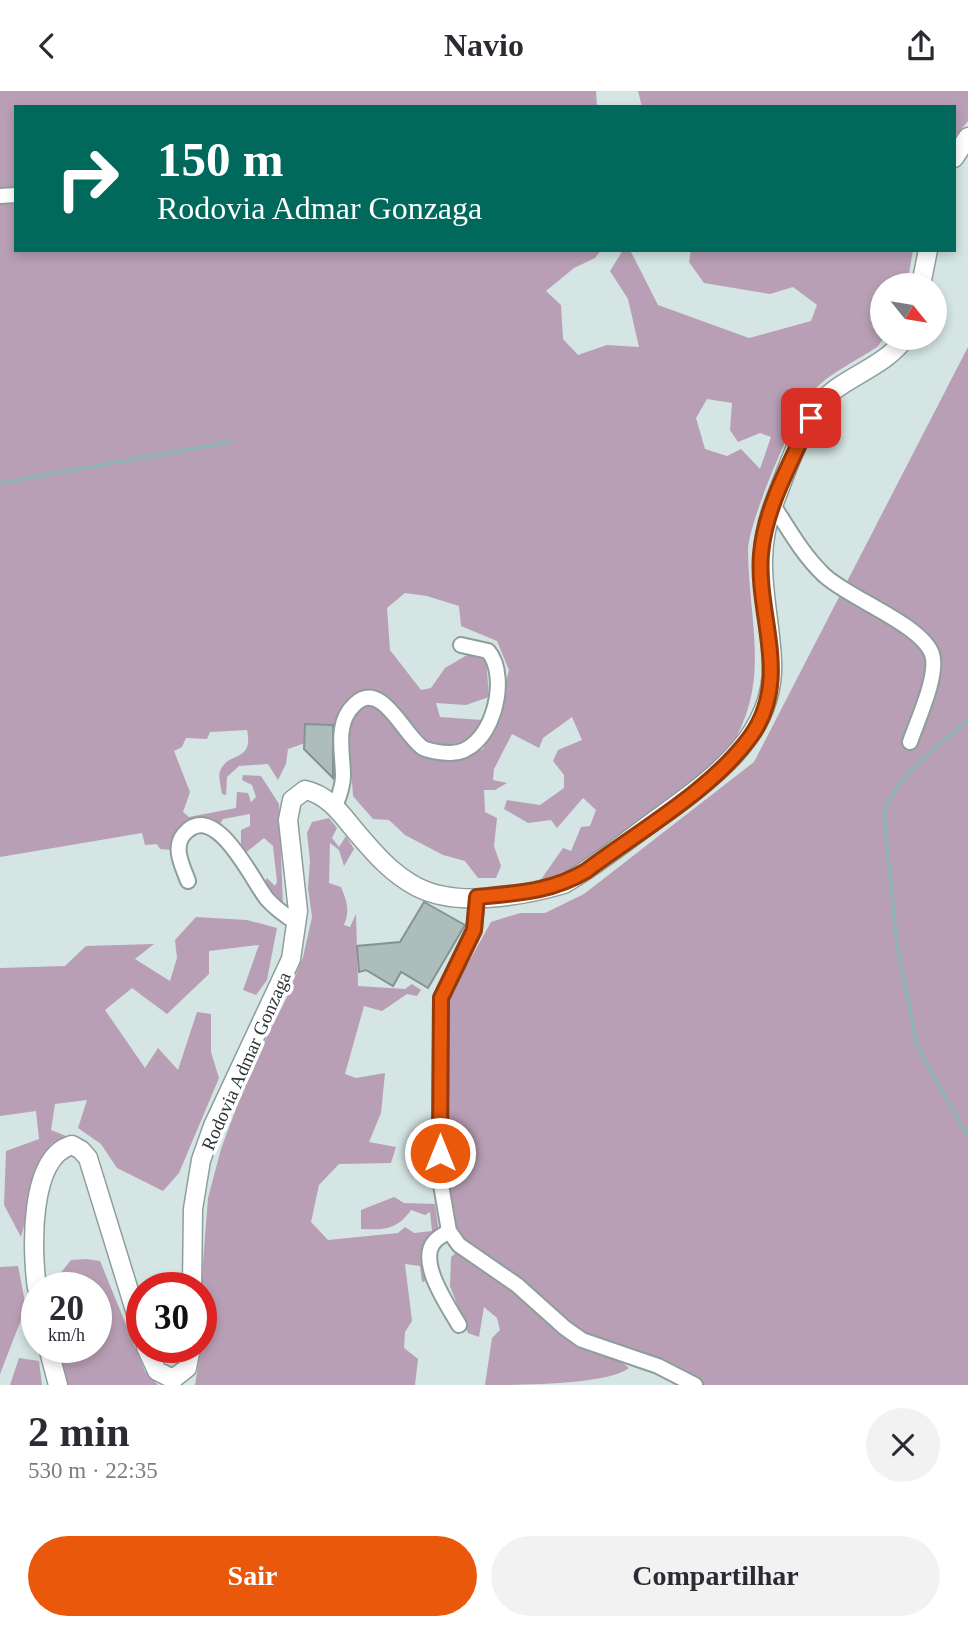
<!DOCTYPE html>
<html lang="pt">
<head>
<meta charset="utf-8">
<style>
	body { margin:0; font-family:Georgia,serif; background:#f2f2f3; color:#2b2b33; height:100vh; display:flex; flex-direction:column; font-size:26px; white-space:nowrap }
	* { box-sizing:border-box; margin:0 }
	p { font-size:23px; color:#7c7c81 }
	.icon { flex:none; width:38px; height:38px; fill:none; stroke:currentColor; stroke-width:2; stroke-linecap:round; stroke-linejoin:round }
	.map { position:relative; height:1294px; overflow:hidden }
	.drawer { display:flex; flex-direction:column; background:#fff; flex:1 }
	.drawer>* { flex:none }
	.top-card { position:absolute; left:14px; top:14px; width:942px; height:147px; border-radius:0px; box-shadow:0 4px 10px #0003; background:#00695c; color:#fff; overflow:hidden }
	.needle { width:46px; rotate:120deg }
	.fabs { position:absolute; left:870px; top:182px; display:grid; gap:14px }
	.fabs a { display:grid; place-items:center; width:77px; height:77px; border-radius:50%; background:#fff; box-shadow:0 4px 10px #0003; font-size:35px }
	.speed { position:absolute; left:21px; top:1181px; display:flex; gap:14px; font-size:35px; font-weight:700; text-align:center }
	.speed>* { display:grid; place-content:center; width:91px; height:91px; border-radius:50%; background:#fff; box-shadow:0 4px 10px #0003; line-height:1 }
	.speed small { font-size:18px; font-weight:400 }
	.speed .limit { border:10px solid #d22; background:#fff; color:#111 }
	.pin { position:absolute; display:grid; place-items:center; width:60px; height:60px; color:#fff; margin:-30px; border-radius:14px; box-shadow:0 4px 10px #0006 }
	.me { position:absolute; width:77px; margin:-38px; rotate:0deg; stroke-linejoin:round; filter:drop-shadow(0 0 5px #0008) }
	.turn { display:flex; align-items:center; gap:24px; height:147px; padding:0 28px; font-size:32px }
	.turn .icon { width:91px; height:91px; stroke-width:2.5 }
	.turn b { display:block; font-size:49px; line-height:60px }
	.round { display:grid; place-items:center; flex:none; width:74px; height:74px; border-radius:37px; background:#f2f2f3 }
	.headline { display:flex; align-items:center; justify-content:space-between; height:119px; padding:0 28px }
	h1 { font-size:42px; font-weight:600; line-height:52px }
	.cta { display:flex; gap:14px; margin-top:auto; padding:14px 28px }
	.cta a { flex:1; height:80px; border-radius:42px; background:#ea580c; color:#fff; font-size:28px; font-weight:600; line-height:80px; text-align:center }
	.cta a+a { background:#f2f2f3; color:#2b2b33 }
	header { display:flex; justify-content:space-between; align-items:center; height:91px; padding:0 28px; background:#fff; font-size:32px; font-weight:600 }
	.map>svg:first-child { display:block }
</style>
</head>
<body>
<header><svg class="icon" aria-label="back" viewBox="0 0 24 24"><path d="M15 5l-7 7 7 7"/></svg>Navio<svg class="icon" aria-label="share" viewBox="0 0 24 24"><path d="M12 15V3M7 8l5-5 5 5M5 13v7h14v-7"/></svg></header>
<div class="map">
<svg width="968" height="1294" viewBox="0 0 968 1294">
	<rect width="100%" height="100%" fill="#d4e5e3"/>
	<path fill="#b89fb5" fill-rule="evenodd" d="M 0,0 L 596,0 L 597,16 L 16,16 L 16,159 L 601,159 L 595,167 L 574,177 L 546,200 L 561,214 L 563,248 L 578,264 L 607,254 L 639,256 L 628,208 L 610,180 L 623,159 L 630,159 L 658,214 L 749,247 L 811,230 L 817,214 L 793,196 L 770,203 L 704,192 L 689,171 L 691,159 L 913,159 L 907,194 L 882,194 L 884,247 L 877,256 C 859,268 829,283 815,298 C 796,318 748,432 748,459 C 749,539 774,597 722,669 L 581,774 L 540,790 L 563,757 L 571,760 L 581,736 L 590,735 L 596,719 L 583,707 L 557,737 L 551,729 L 528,732 L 504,718 L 507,709 L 540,714 L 564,697 L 564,684 L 553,670 L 558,659 L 582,649 L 572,626 L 543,647 L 539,657 L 512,643 L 494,678 L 493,689 L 507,692 L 495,699 L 484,699 L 485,721 L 497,727 L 494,755 L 501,775 L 496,787 L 478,787 L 465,770 L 443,764 L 405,744 L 389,729 L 373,728 L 353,705 L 351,677 L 346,666 L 345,637 L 308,636 L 305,652 L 288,658 L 286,673 L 278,689 L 268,673 L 239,675 L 227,686 L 226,704 L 222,703 C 221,696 218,686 220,680 C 228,660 254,672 247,639 L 210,641 L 207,648 L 186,647 L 182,656 L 174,660 L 190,701 L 183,721 L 189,726 L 236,717 L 237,701 L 248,702 L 251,711 L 256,706 L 252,694 L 242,689 L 243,684 L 261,685 L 279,713 L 283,814 L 276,816 L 263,793 L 267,787 L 275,795 L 277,791 L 273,755 L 264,747 L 244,763 L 241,760 L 241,739 L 250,735 L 250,723 L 223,728 L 220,733 L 211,728 L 183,733 L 172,759 L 160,758 L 157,753 L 145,754 L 142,742 L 0,766 ZM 707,308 L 732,312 L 730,339 L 738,351 L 760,342 L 771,346 L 760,378 L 741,358 L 727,365 L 705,358 L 696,327 ZM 405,502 L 427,505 L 459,515 L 461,535 L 497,550 L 509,579 L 496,628 L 483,658 L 465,667 L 463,658 L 476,649 L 482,629 L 440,626 L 436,612 L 466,614 L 489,606 L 486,567 L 474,560 L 445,577 L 431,597 L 421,599 L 390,559 L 387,517 Z
		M 638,0 L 968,0 L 968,30 L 954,47 L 954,16 L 642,16 Z
		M 968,256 L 968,1294 L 704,1294 L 678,1278 L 586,1245 L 463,1150 L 452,1132 L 447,1095 L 447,910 L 491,831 L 520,822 L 545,822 L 584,803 L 754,671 Z
		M 329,727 L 337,737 L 332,747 L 339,756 L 346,745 L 354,758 L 344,775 L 339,759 L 330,752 L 329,792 L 341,796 C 347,810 350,820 344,834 L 350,836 L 356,823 L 358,895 L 405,898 L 412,893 L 421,899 L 417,905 L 407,903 L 382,920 L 364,915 L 345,983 L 356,987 L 385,982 L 381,1022 L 369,1051 L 396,1056 L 391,1072 L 339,1073 L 319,1094 L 311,1131 L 328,1149 L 398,1142 L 405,1136 L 414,1142 L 432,1140 L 430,1121 L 425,1124 L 411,1119 C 397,1139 384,1139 361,1138 L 361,1119 L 394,1106 L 404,1112 L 435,1113 L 439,1142 L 430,1189 L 422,1191 L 420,1175 L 405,1173 L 412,1230 L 405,1241 L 404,1257 L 418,1268 L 415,1294 L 195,1294 L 201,1256 L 201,1197 L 208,1107 L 221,1058 L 252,975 L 286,908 L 303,866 L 312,826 L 308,797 L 310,770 L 307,742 L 312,731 Z
		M 196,826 L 247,829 L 277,837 L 267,889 L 256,904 L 243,899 L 259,854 L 209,860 L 209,883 L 167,923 L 132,897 L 105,919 L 145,977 L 158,957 L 178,979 L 197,921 L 211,923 L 211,961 L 219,987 L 179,1082 L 163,1100 L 117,1077 L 101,1053 L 78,1037 L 87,1009 L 55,1013 L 51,1039 L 71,1047 L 51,1053 L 41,1071 L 21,1146 L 4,1114 L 6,1060 L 39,1048 L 36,1020 L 0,1025 L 0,877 L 65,875 L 86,855 L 154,853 L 135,868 L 170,890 L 177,867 L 175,849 Z
		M 459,1159 L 511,1194 L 563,1244 L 595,1261 L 619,1269 L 629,1277 C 607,1294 520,1294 485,1294 L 492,1247 L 500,1239 L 497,1227 L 484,1216 L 479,1246 L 468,1242 L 450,1195 L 451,1166 Z
		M 86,1168 L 100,1170 L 145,1280 L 158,1294 L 64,1294 L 57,1257 L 96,1256 L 96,1197 L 58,1197 L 59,1184 L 71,1169 Z
		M 18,1175 L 26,1216 L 0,1283 L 0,1176 Z
		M 19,1267 L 39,1270 L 42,1294 L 10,1294 Z"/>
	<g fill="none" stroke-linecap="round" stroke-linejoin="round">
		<path stroke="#8db4b0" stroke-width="3.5" d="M 0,392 L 230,351
			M 968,629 C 940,654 896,684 884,721 L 896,847 L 917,955 L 968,1046"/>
	</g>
	<path fill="#adbdbb" stroke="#859492" stroke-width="2" d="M 305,633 L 333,634 L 333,687 L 304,658 Z
		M 424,811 L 465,834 L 428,897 L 401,881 L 393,895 L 366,879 L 359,881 L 357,855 L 400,851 Z"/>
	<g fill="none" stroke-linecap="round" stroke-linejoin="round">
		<g stroke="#8e9e9d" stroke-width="18">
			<path id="minor" d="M 0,105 L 16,104
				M 773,414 C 789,439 803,464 824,484 C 848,507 921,533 932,563 C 939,584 917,630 910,651
				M 335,716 C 339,705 343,696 343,685 C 343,661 334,632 355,613 C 382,588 404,645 423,657 C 429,660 442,662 449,662 C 492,664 511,586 488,560 L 461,554
				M 188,790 C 183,776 172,757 184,743 C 215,707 253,791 267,808 C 276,818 286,825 297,832
				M 477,806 L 474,839 L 441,907 L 440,1088 L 449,1140 L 459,1154 L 517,1194 L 565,1237 L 582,1249 L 658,1275 L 695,1294
				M 449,1140 C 445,1143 438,1146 435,1150 C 416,1170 449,1216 459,1234"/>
		</g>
		<g stroke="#8e9e9d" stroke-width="21">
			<path id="major" d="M 954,67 L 968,46
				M 921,194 L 928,159
				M 37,1197 C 32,1162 28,1066 72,1054 L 81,1059 L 88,1067 L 142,1242
				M 192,1197 L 193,1118 L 201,1069 L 213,1035 L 291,868 L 298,820 L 288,729 L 292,709 L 305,699 C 329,704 342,724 357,742 C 375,763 392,783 417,796 C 458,817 522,805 564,793 C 595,775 623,753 651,732 C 707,691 776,647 772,569 C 769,512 752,469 774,412 C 787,379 805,322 833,300 C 855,283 889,271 905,247
				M 48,1256 L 58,1294
				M 146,1256 L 157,1280 L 173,1288 L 187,1277 L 191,1256"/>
		</g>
		<use href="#minor" stroke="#fff" stroke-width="14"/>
		<use href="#major" stroke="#fff" stroke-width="18"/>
	</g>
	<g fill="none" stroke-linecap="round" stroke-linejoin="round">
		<g stroke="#983908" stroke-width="18">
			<path id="route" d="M 440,1062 L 441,907 L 474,839 L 477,806 C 517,802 551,801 586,780 C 639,740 712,699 751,645 C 792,587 756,525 761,463 C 765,416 792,370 811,327"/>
		</g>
		<use href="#route" stroke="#ea580c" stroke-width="12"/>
	</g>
	<g text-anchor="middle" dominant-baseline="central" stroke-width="7" stroke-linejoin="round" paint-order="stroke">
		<g font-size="19" fill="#2e3434" stroke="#fff">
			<text transform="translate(246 970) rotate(-66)">Rodovia Admar Gonzaga</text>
		</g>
	</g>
</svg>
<div class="fabs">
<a><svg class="needle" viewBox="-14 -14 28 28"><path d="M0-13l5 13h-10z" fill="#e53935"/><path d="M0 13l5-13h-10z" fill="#7c7c81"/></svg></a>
</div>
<div class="speed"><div>20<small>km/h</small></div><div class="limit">30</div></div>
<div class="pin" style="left:811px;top:327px;background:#d93025"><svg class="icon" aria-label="arrive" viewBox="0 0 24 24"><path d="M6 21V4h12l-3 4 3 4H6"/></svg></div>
<svg class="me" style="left:440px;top:1062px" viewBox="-20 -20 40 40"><circle r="17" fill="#ea580c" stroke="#fff" stroke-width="3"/><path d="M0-11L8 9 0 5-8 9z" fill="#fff"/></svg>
<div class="top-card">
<div class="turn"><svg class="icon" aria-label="right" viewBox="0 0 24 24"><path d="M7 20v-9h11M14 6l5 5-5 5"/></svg><div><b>150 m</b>Rodovia Admar Gonzaga</div></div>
</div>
</div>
<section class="drawer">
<div class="headline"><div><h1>2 min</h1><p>530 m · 22:35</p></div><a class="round"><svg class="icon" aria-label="close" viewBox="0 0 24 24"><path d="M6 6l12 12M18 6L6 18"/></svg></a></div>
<div class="cta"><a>Sair</a><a>Compartilhar</a></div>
</section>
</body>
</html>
